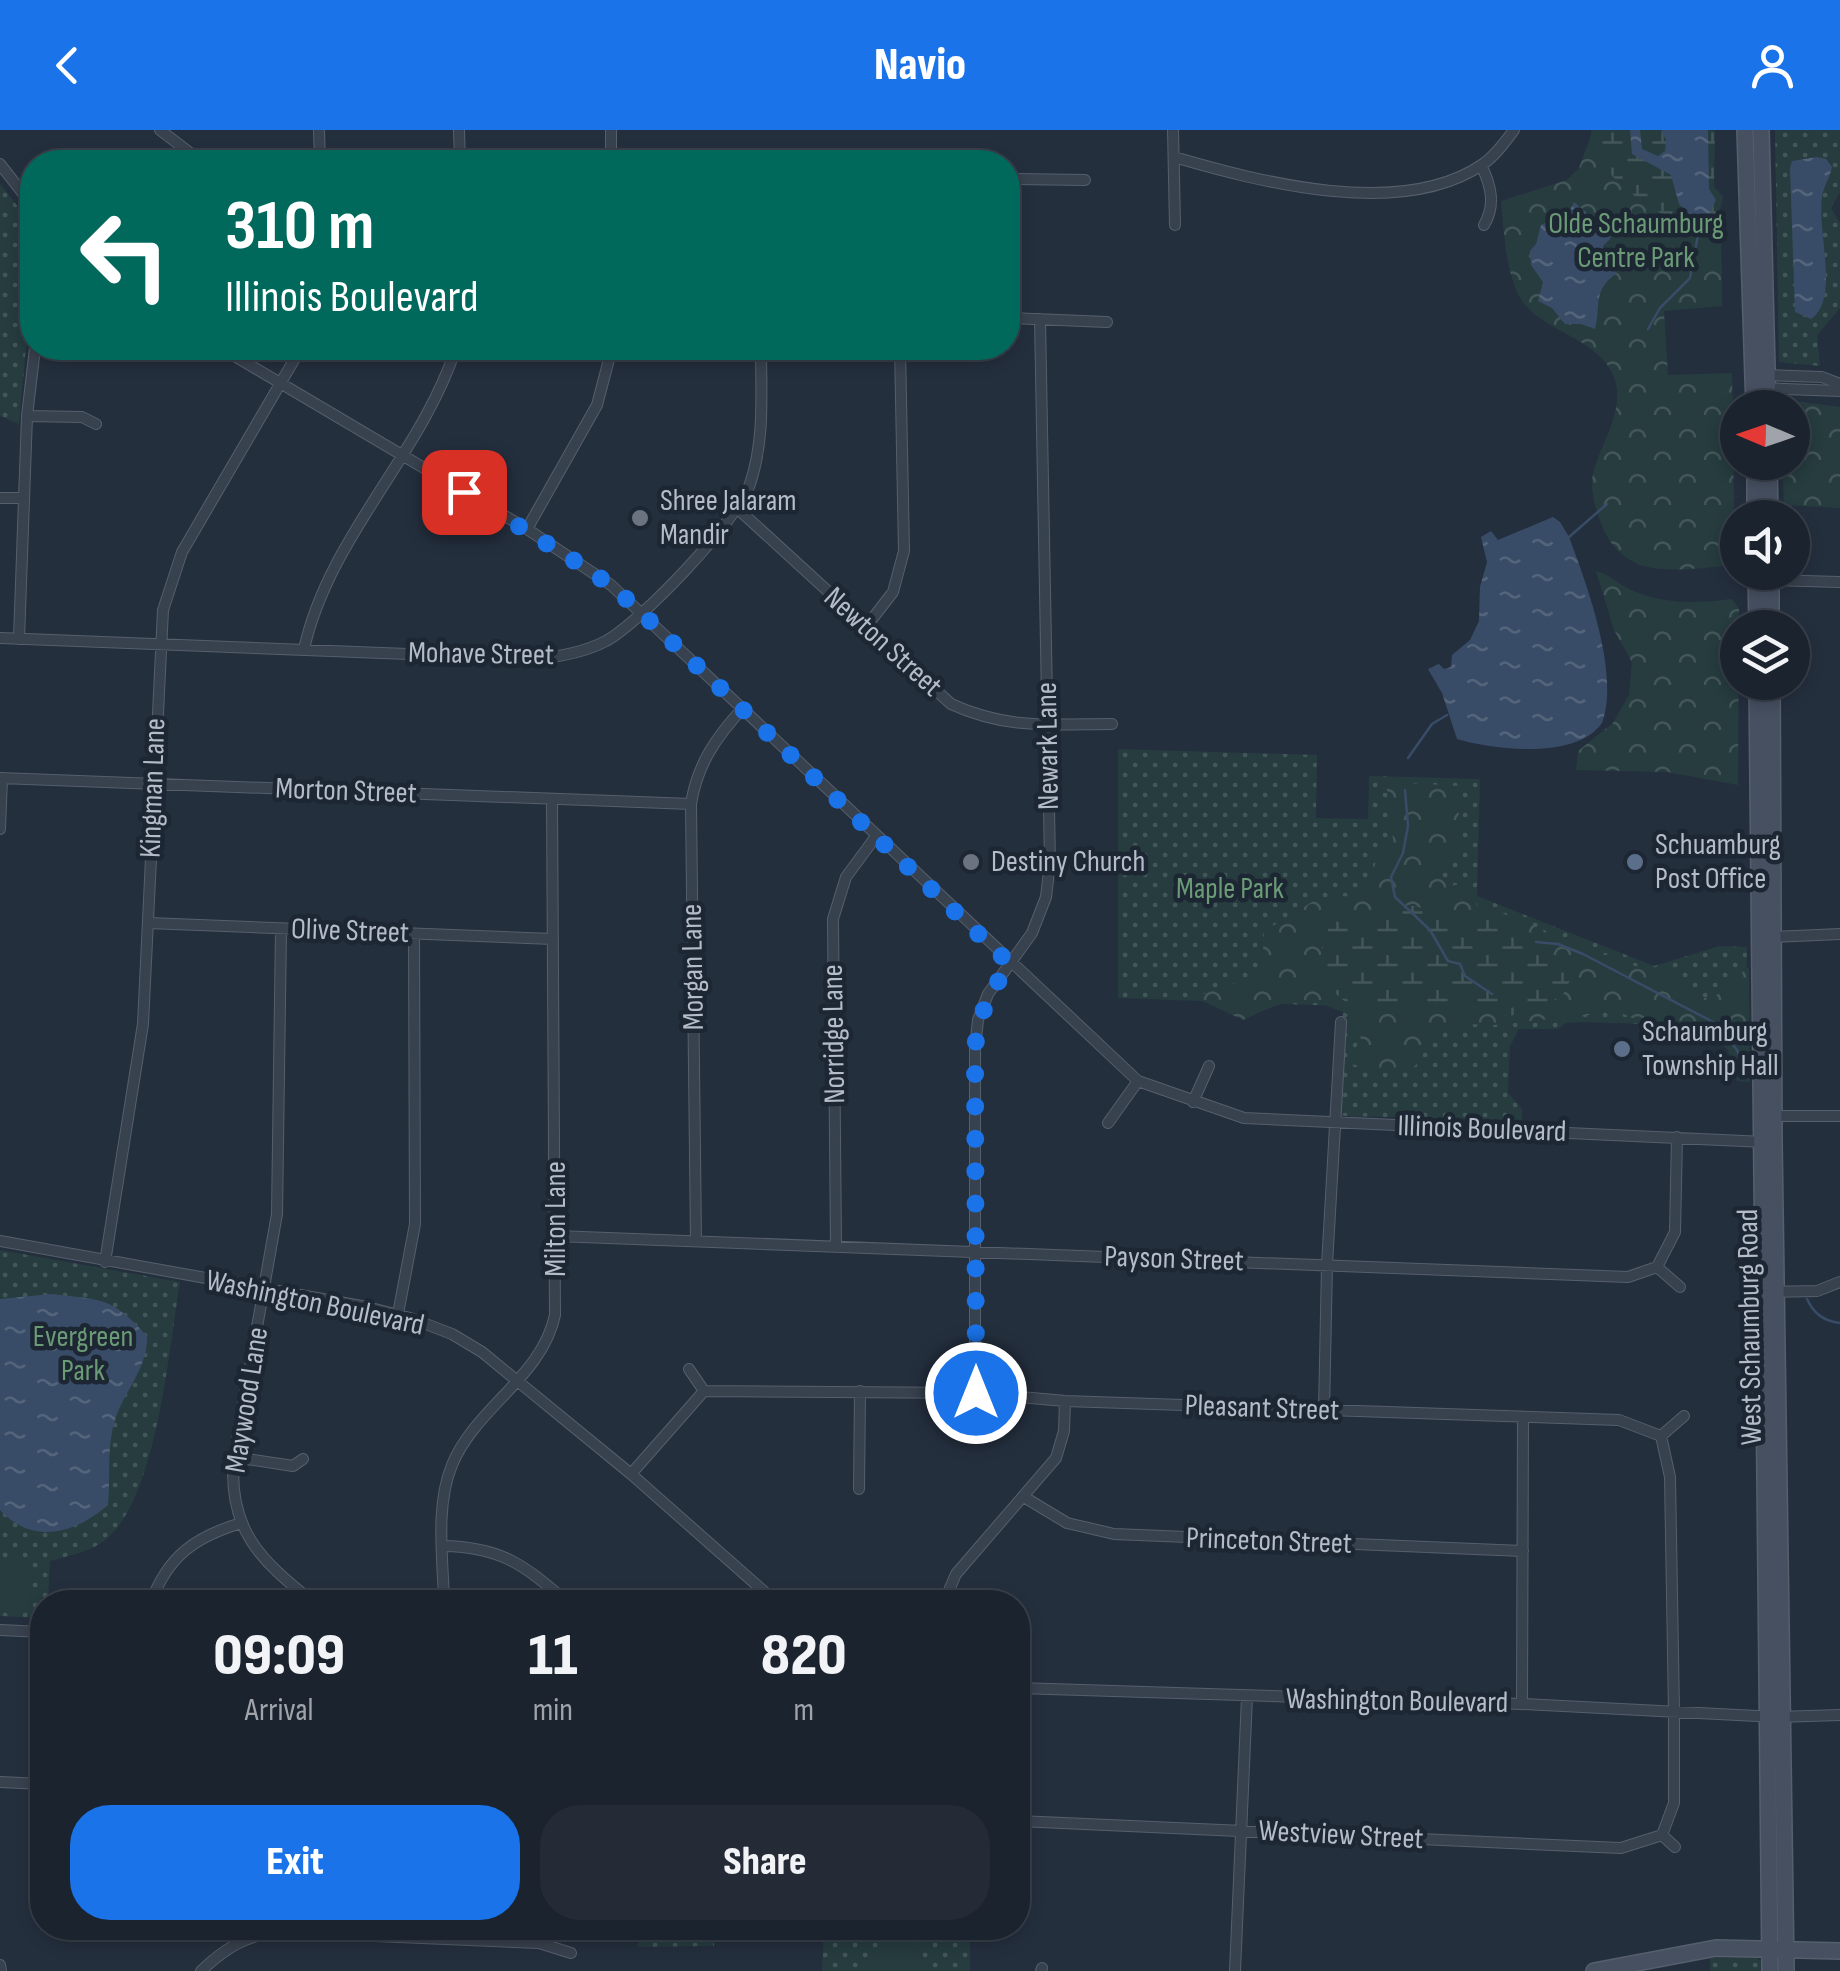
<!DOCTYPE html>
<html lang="en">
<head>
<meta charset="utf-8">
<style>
	body { margin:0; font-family:"Sofia Sans Condensed",sans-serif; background:#242b36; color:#f1f3f6; height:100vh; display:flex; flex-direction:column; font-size:38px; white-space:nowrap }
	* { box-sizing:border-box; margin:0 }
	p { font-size:32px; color:#a0a4aa }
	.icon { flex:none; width:55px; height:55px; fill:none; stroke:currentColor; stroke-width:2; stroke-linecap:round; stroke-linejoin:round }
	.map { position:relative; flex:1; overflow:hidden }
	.drawer { position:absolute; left:30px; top:1460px; width:1000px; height:350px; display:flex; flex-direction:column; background:#1b232e; border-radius:40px; box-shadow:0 5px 15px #0003,0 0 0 2px #39404a }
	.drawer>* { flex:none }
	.top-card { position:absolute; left:20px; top:20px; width:1000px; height:210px; border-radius:40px; box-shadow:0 5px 15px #0003,0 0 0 2px #39404a; background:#00695c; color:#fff; overflow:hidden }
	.needle { width:65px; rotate:272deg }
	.buttons { position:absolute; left:1720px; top:260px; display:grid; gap:20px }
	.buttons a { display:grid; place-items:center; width:90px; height:90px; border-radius:50%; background:#1b232e; box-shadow:0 5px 15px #0003,0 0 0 2px #39404a; font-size:50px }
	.pin { position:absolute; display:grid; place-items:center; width:85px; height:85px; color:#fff; margin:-42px; border-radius:20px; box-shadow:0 5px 15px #0006 }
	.me { position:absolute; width:110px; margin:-55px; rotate:0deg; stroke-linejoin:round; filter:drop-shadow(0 0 8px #0008) }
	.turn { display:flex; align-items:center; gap:35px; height:210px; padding:0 40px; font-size:45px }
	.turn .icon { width:130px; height:130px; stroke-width:2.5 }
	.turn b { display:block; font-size:70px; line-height:85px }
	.eta { display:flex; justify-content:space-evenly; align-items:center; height:170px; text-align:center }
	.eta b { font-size:60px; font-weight:800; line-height:70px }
	.button { display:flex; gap:20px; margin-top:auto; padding:20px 40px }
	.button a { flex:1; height:115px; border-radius:40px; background:#1a73e8; color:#fff; font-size:40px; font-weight:800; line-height:115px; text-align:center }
	.button a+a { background:#242b36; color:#f1f3f6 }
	header { display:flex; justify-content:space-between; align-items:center; height:130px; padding:0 40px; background:#1a73e8; color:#fff; font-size:45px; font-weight:800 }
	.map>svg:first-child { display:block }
</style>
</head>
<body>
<header><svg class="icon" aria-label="back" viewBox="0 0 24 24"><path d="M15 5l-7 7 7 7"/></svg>Navio<svg class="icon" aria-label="person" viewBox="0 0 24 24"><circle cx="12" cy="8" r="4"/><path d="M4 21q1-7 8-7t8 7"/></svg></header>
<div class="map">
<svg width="1840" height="1841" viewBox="0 0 1840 1841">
	<defs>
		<pattern id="grass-dots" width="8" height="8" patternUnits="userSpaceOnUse" patternTransform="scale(2.5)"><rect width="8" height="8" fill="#263c3f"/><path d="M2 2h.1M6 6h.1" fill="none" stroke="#435659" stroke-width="1.8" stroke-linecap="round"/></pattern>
		<pattern id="forest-crowns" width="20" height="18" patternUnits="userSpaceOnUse" patternTransform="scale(2.5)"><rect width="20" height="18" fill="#263c3f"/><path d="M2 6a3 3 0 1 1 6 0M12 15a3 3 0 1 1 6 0" fill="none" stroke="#435659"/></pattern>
		<pattern id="wetland-marsh" width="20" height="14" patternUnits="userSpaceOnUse" patternTransform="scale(2.5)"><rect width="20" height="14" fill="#263c3f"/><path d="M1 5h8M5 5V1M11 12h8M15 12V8" fill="none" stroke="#435659"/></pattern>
		<pattern id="water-ripples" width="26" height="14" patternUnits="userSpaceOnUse" patternTransform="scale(2.5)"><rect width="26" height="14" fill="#394c67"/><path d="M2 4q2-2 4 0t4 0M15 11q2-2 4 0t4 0" fill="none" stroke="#53647b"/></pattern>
	</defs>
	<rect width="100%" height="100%" fill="#242f3e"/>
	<path fill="url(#grass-dots)" d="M 1775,0 L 1840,0 L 1840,62 L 1831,78 L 1840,93 L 1840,178 L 1817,205 L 1820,236 L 1779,232 Z
		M 0,54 L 32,94 L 32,152 L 19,294 L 0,286 Z
		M 1118,619 L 1317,625 L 1316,688 L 1368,689 L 1369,646 L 1480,649 L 1477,766 L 1654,836 L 1720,816 L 1747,817 L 1745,897 L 1582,892 L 1566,893 L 1558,899 L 1519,899 L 1510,916 L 1508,963 L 1522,979 L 1522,990 L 1338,986 L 1343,876 L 1118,868 Z
		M 0,1120 L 180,1152 C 169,1216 157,1377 101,1413 C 86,1423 67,1426 50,1431 L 48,1472 L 42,1472 L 42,1488 L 0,1486 Z
		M 639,1798 L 715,1798 L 714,1816 L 638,1817 Z
		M 824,1798 L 970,1798 L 970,1841 L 822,1841 Z
		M 1754,1826 L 1762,1832 L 1764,1841 L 1710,1841 L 1710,1828 Z"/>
	<path fill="url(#forest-crowns)" d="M 1593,0 L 1710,87 L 1721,89 L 1722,176 L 1664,181 L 1668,245 L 1732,243 L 1735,435 C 1680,439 1621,455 1599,388 C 1594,374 1590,358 1593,343 C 1601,313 1626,279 1614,247 C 1598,205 1535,202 1517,162 C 1505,135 1504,99 1501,71 L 1567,50 L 1579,38 Z
		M 1780,269 L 1840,277 L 1840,378 L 1784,375 L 1782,333 L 1792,332 L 1792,278 L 1781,277 Z
		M 1596,441 C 1610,444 1618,454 1631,460 C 1661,474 1700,474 1732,469 L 1739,479 L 1738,655 L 1667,642 L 1576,640 L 1578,621 L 1613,593 L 1629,565 L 1632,532 L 1614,500 Z
		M 1386,652 L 1460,656 L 1458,703 L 1461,718 L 1442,733 L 1438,745 L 1449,757 L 1465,752 L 1479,779 L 1453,796 L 1439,782 L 1408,775 L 1394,786 L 1355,794 L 1347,872 L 1465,874 L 1509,886 L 1567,834 L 1485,781 L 1504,784 L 1650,842 C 1676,839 1684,853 1704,868 C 1732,864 1729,851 1749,837 L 1750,952 L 1737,951 L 1728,920 L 1701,892 L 1632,888 L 1608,876 L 1589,885 L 1494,895 L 1469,894 L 1445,902 L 1423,919 L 1417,934 L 1411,939 L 1386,943 L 1348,933 L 1361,908 L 1349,893 L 1349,885 C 1303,863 1287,869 1243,890 L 1194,867 L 1233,854 L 1262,840 L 1264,801 L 1317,769 L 1348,766 L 1372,746 L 1377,727 L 1393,710 Z"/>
	<path fill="url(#wetland-marsh)" d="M 1591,0 L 1715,0 L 1714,57 L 1723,66 C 1721,83 1714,97 1698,105 C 1656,79 1597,54 1591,0 Z
		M 1408,775 L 1439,782 L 1453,795 L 1479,779 L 1485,781 L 1566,833 L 1571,848 L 1564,863 L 1541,879 L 1509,886 L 1465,874 L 1346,872 C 1317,853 1314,820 1333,791 C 1360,795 1387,792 1408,775 Z"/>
	<path fill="#263c3f" d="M 0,1432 L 32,1432 L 30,1479 L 0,1478 Z
		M 910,1800 L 930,1841 L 865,1841 L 885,1816 Z"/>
	<path fill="url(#water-ripples)" d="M 1630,0 L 1640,0 L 1642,19 L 1658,26 L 1665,21 L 1666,10 L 1661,0 L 1708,0 L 1709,59 L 1716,70 L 1698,105 L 1692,87 L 1679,74 L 1671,45 L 1632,24 Z
		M 1817,27 L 1826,29 L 1832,37 C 1830,48 1823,57 1822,67 C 1817,104 1840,169 1811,189 L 1795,182 L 1790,38 L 1792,31 Z
		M 1574,72 L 1604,98 L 1611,108 L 1603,116 L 1604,129 L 1616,136 L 1616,144 C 1592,160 1601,178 1595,199 L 1581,194 L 1565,194 L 1552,178 L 1538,171 L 1543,152 L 1531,135 L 1530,121 L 1536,114 L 1541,95 L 1569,82 Z
		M 1553,387 L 1560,392 L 1569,407 C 1587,455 1620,544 1602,593 C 1576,630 1494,620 1457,609 L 1442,563 L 1428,539 L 1439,534 L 1444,539 L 1451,537 L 1452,525 L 1470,510 L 1479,491 L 1480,457 L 1487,432 L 1481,407 L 1491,401 L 1498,410 Z
		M 51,1164 C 102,1170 111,1166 147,1206 C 148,1237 126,1259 116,1287 C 106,1315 111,1347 108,1375 C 76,1403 33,1416 0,1380 L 0,1169 Z"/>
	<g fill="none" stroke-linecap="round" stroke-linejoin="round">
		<path stroke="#394c67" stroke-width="2.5" d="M 1648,199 L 1660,178 L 1690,148 L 1698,105
			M 1569,407 L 1607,374
			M 1408,628 L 1432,594 L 1447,585
			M 1405,660 L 1408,696 L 1403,723 L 1391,747 L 1395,767 L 1430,800 L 1448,831 L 1460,834 L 1465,846 L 1492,864
			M 1536,812 L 1558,814 L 1583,824 L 1715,893 L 1737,920 L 1746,944
			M 1807,1169 C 1814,1184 1824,1191 1840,1193"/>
		<g stroke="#565f6c" stroke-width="12">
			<path id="street" d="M 160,0 L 202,32
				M 319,0 L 320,32
				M 459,0 L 460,32
				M 611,0 L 611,32
				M 1173,0 L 1175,95
				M 1174,27 C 1260,52 1402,90 1483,34 C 1495,26 1505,12 1514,0
				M 0,34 L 32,75
				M 1481,35 C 1491,55 1496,75 1484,95
				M 1008,49 L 1085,50
				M 1008,188 L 1107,192
				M 221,218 L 527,399 L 611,455 L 1138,951 L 1244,988 L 1765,1012
				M 1762,245 L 1822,247 L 1840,254
				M 1761,258 L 1840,261
				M 27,286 L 82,287 L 96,294
				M 0,368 L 24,368
				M 738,379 L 951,574 C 1008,600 1051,594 1112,594
				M 527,399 L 597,275 L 612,218
				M 1766,450 L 1840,452
				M 866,497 L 893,462 L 904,421 L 900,218
				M 0,508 L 533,529 C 559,527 583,523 606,511 C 643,490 736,392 750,354 C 765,309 761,264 761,218
				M 19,509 L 27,286 L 35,218
				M 304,519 C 329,407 421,325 456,218
				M 0,648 L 691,674
				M 0,699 L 2,648
				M 148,793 L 553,809
				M 281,799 L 277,1084 L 234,1327 C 227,1399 261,1431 313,1472
				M 1771,807 L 1840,804
				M 1193,972 L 1209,936
				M 1772,986 L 1840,986
				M 1108,993 L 1138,951
				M 556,1106 L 1628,1147 L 1657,1137 L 1675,1102 L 1677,1007
				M 0,1111 L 367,1177 L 410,1188 L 452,1204 L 482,1222 L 631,1344 L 776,1472
				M 696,1111 L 691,674 C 697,635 716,607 743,578
				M 836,1116 L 833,789 L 846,747 L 877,705
				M 105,1132 L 143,894 L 163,480 L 182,422 L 301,218
				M 1657,1137 L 1680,1157
				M 1770,1162 L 1817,1161 L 1840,1152
				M 398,1184 L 415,1094 L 414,804
				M 689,1239 L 704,1261
				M 975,1263 L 975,918 L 978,890 L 988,864 L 1032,803 L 1046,767 L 1050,733 L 1040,189
				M 1324,1281 L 1327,1135 L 1341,892
				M 1661,1306 L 1670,1347 L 1674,1581 L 1674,1673 L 1662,1705
				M 234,1327 L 293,1336 L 303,1329
				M 631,1344 L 704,1261 L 975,1263 L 1065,1271 L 1619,1290 L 1661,1306 L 1684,1286
				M 859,1359 L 860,1261
				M 1024,1367 L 1067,1393 L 1114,1404 L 1523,1421
				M 443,1416 C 502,1417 524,1435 567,1472
				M 151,1472 C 168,1426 195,1407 241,1393
				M 444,1472 C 443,1429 435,1376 452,1335 C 475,1278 542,1247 555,1185 L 552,670
				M 944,1472 L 956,1444 L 1056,1328 L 1064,1301 L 1065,1271
				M 0,1500 L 42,1502
				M 1018,1558 L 1522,1574 L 1776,1587 L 1840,1585
				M 1522,1574 L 1523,1287
				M 0,1652 L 42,1654
				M 1018,1691 L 1621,1718 L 1662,1705 L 1675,1717
				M 0,1835 L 1,1841
				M 201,1841 C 224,1819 247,1804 280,1802 L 539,1813 L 571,1823
				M 1041,1841 L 1042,1838
				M 1235,1841 L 1247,1567"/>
		</g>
		<g stroke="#565f6c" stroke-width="18">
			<path id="secondary" d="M 1745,0 L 1754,278
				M 1761,0 L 1768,278
				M 1755,332 L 1755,388
				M 1769,332 L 1770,388
				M 1756,442 L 1757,498
				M 1771,442 L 1771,498
				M 1757,552 L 1770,1841
				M 1772,552 L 1774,1012 L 1786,1841
				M 1594,1841 L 1716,1818 L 1840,1821"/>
		</g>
		<use href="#street" stroke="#38414e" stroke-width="10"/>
		<use href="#secondary" stroke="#465061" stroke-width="15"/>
	</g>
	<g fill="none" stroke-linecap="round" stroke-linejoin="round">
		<path stroke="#1a73e8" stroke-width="18" stroke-dasharray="0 32.4" d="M 464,362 L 594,443 L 630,472 L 1010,834 C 990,862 979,883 975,918 L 976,1263"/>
	</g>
	<g fill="#6b7280" stroke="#1d2633" stroke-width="4">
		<circle cx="640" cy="388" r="10"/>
		<circle cx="971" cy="732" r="10"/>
	</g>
	<g fill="#5c6f8a" stroke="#1d2633" stroke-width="4">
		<circle cx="1635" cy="732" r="10"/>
		<circle cx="1622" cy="919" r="10"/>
	</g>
	<g text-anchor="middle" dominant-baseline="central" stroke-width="9" stroke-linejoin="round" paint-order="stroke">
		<g font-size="30" fill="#6b9a76" stroke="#1d2633">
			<text x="1636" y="94">Olde Schaumburg<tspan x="1636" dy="34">Centre Park</tspan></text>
			<text x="1230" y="759">Maple Park</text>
			<text x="83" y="1207">Evergreen<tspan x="83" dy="34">Park</tspan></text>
		</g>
		<g font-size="30" fill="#b4bcc9" stroke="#1d2633" text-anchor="start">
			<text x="660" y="371">Shree Jalaram<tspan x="660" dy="34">Mandir</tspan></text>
			<text x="1655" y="715">Schuamburg<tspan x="1655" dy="34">Post Office</tspan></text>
			<text x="991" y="732">Destiny Church</text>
			<text x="1642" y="902">Schaumburg<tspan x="1642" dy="34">Township Hall</tspan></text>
		</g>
		<g font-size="30" fill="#b4bcc9" stroke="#1d2633">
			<text transform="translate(883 512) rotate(42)">Newton Street</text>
			<text transform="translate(481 524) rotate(1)">Mohave Street</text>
			<text transform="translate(1048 616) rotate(-91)">Newark Lane</text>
			<text transform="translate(153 658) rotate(-88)">Kingman Lane</text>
			<text transform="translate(346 661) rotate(2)">Morton Street</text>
			<text transform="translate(350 801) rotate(2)">Olive Street</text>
			<text transform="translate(693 837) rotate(-91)">Morgan Lane</text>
			<text transform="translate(834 904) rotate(-91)">Norridge Lane</text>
			<text transform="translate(1482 999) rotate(2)">Illinois Boulevard</text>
			<text transform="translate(556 1089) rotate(-90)">Milton Lane</text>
			<text transform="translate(1174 1129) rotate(2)">Payson Street</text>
			<text transform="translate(315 1173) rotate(12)">Washington Boulevard</text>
			<text transform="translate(1750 1197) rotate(-91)">West Schaumburg Road</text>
			<text transform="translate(247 1270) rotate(-81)">Maywood Lane</text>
			<text transform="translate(1262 1278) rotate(2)">Pleasant Street</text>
			<text transform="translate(1269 1411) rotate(2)">Princeton Street</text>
			<text transform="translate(1397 1571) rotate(1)">Washington Boulevard</text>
			<text transform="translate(1341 1705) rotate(3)">Westview Street</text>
		</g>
	</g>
</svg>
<div class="buttons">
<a><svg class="needle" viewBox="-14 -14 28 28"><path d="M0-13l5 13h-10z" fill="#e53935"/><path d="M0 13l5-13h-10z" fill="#a0a4aa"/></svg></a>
<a><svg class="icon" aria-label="sound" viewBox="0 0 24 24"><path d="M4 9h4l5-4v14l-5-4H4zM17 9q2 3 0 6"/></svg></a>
<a><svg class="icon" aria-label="layers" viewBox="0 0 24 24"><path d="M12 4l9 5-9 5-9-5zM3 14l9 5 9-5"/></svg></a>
</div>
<div class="pin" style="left:464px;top:362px;background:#d93025"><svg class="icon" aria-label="arrive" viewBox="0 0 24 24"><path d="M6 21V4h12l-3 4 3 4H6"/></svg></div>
<svg class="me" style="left:976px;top:1263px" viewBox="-20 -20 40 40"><circle r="17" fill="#1a73e8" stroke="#fff" stroke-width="3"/><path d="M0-11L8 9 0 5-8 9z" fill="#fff"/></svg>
<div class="top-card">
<div class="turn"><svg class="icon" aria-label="left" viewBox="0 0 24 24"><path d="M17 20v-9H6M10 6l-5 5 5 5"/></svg><div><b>310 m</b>Illinois Boulevard</div></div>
</div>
<section class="drawer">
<div class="eta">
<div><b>09:09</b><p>Arrival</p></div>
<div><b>11</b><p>min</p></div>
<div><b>820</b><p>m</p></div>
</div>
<div class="button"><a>Exit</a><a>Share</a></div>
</section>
</div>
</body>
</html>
